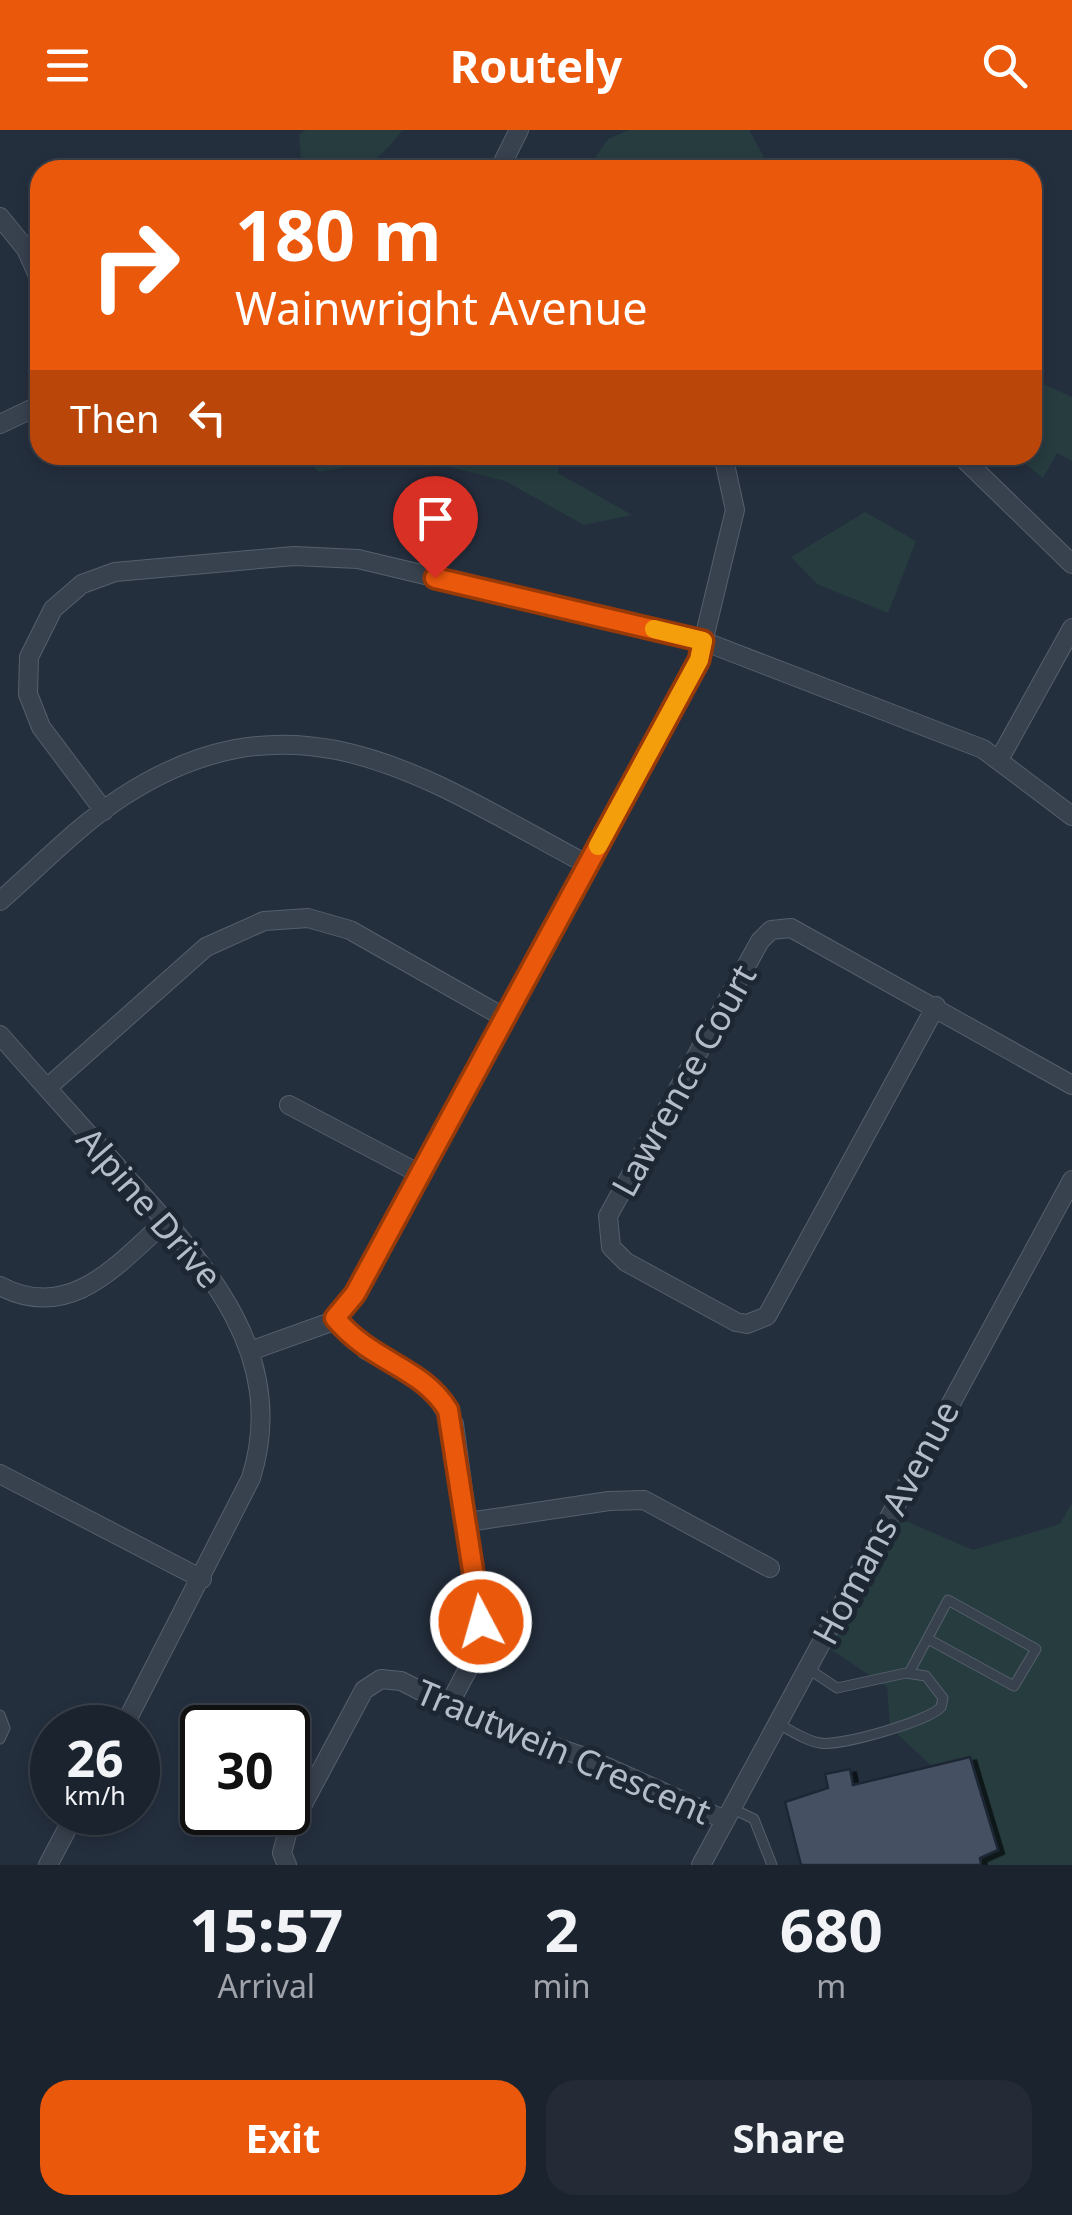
<!DOCTYPE html>
<html lang="en">
<head>
<meta charset="utf-8">
<style>
	body { margin:0; font-family:"Noto Sans",sans-serif; background:#242b36; color:#f1f3f6; height:100vh; display:flex; flex-direction:column; font-size:38px; white-space:nowrap }
	* { box-sizing:border-box; margin:0 }
	p { font-size:32px; color:#a0a4aa }
	.icon { flex:none; width:55px; height:55px; fill:none; stroke:currentColor; stroke-width:2; stroke-linecap:round; stroke-linejoin:round }
	.map { position:relative; height:1735px; overflow:hidden }
	.details { display:flex; flex-direction:column; background:#1b232e; flex:1 }
	.details>* { flex:none }
	.hud { position:absolute; left:30px; top:30px; width:1012px; height:305px; border-radius:30px; box-shadow:0 5px 15px #0003,0 0 0 2px #39404a; background:#ea580c; color:#fff; overflow:hidden }
	.speed { position:absolute; left:30px; top:1575px; display:flex; gap:20px; font-size:50px; font-weight:700; text-align:center }
	.speed>* { display:grid; place-content:center; width:130px; height:130px; border-radius:50%; background:#1b232e; box-shadow:0 5px 15px #0003,0 0 0 2px #39404a; line-height:1 }
	.speed small { font-size:25px; font-weight:400 }
	.speed .limit { border:5px solid #111; border-radius:15px; background:#fff; color:#111 }
	.pin { position:absolute; display:grid; place-items:center; width:85px; height:85px; color:#fff; margin:-102px -42px; border-radius:50% 50% 50% 0; rotate:-45deg; box-shadow:0 0 10px #0007 }
	.pin .icon { rotate:45deg }
	.me { position:absolute; width:110px; margin:-55px; rotate:354deg; stroke-linejoin:round; filter:drop-shadow(0 0 8px #0008) }
	.turn { display:flex; align-items:center; gap:35px; height:210px; padding:0 40px; font-size:45px }
	.turn .icon { width:130px; height:130px; stroke-width:2.5 }
	.turn b { display:block; font-size:70px; line-height:85px }
	.then { display:flex; align-items:center; height:95px; padding:0 40px; background:#0003; gap:20px; font-size:38px }
	.eta { display:flex; justify-content:space-evenly; align-items:center; height:170px; text-align:center }
	.eta b { font-size:60px; font-weight:700; line-height:70px }
	.cta { display:flex; gap:20px; margin-top:auto; padding:20px 40px }
	.cta a { flex:1; height:115px; border-radius:30px; background:#ea580c; color:#fff; font-size:40px; font-weight:700; line-height:115px; text-align:center }
	.cta a+a { background:#242b36; color:#f1f3f6 }
	header { display:flex; justify-content:space-between; align-items:center; height:130px; padding:0 40px; background:#ea580c; color:#fff; font-size:45px; font-weight:700 }
	.map>svg:first-child { display:block }
</style>
</head>
<body>
<header><svg class="icon" aria-label="menu" viewBox="0 0 24 24"><path d="M4 6h16M4 12h16M4 18h16"/></svg>Routely<svg class="icon" aria-label="search" viewBox="0 0 24 24"><circle cx="10" cy="10" r="6"/><path d="M15 15l6 6"/></svg></header>
<div class="map">
<svg width="1072" height="1735" viewBox="0 0 1072 1735">
	<defs>
		<filter id="shadow"><feDropShadow dx="6" dy="3.5" stdDeviation="0" flood-color="#0009"/></filter>
	</defs>
	<rect width="100%" height="100%" fill="#242f3e"/>
	<path fill="#263c3f" d="M 306,0 L 402,0 C 370,45 354,40 302,40 L 299,5 Z
		M 629,0 L 749,0 L 771,40 L 587,40 L 608,9 Z
		M 1033,249 L 1072,267 L 1072,331 L 1057,323 L 1043,348 L 1014,325 L 1032,325 Z
		M 298,325 L 559,325 L 558,343 L 632,385 L 584,395 L 505,351 L 411,327 L 319,342 Z
		M 865,382 L 916,411 L 888,483 L 817,454 L 791,427 Z
		M 1072,1373 L 1072,1735 L 967,1735 L 942,1646 L 890,1597 L 887,1557 L 823,1514 L 892,1385 L 973,1420 L 1060,1394 Z"/>
	<path fill="#455162" stroke="#1f2835" stroke-width="2.5" filter="url(#shadow)" d="M 970,1627 L 998,1720 L 980,1728 L 981,1735 L 801,1735 L 785,1672 L 828,1658 L 825,1644 L 850,1639 L 853,1655 Z"/>
	<g fill="none" stroke-linecap="round" stroke-linejoin="round">
		<g stroke="#565f6c" stroke-width="11">
			<path id="service" d="M 909,1543 L 948,1470 L 1036,1519 L 1014,1556 L 928,1509
				M 0,1585 L 5,1598 L 0,1609
				M 777,1593 C 790,1600 806,1611 820,1613 C 839,1617 929,1591 941,1577 L 943,1568 L 926,1546 L 906,1543 L 837,1558 L 807,1538
				M 731,1678 L 754,1689 L 772,1735"/>
		</g>
		<g stroke="#565f6c" stroke-width="20">
			<path id="minor" d="M 499,40 L 519,0
				M 0,87 L 26,119 L 40,150
				M 0,294 L 40,275
				M 966,331 L 1072,434
				M 1000,628 L 1072,498
				M 104,681 L 41,597 L 28,564 L 29,527 L 53,479 L 82,454 L 115,442 L 294,426 L 358,429 L 703,511 L 983,619 L 1072,686
				M 0,771 C 40,736 78,696 122,667 C 299,552 428,650 588,735
				M 936,876 L 767,1186 L 747,1194 L 736,1192 L 626,1132 L 611,1117 L 608,1086 L 760,811 L 771,800 L 791,798 L 1072,955
				M 0,905 C 42,953 85,1000 127,1048 C 204,1133 290,1224 251,1348 L 123,1598
				M 47,958 L 206,817 L 264,791 L 308,788 L 350,800 L 505,888
				M 289,975 L 420,1044
				M 0,1156 C 70,1193 118,1134 166,1091
				M 335,1188 L 366,1220 L 428,1254 L 454,1294 L 481,1492 L 472,1531 L 449,1575
				M 250,1221 L 328,1193 L 355,1164 L 699,529 L 735,380 L 723,325
				M 0,1344 L 202,1449
				M 468,1392 L 609,1371 L 644,1370 L 770,1438
				M 48,1735 L 76,1682
				M 287,1735 L 282,1723 L 287,1704 L 364,1560 L 381,1549 L 401,1551 L 481,1591 L 587,1628 L 725,1690
				M 701,1735 L 1072,1050"/>
		</g>
		<use href="#service" stroke="#38414e" stroke-width="9"/>
		<use href="#minor" stroke="#38414e" stroke-width="18"/>
	</g>
	<g fill="none" stroke-linecap="round" stroke-linejoin="round">
		<g stroke="#983908" stroke-width="25">
			<path id="route" d="M 435,448 L 703,511 L 699,530 L 355,1164 L 335,1188 C 372,1233 421,1236 448,1280 L 481,1492"/>
		</g>
		<use href="#route" stroke="#ea580c" stroke-width="18"/>
		<path stroke="#f59e0b" stroke-width="18" d="M 598,716 L 699,530 L 703,511 L 654,499"/>
	</g>
	<g text-anchor="middle" dominant-baseline="central" stroke-width="10" stroke-linejoin="round" paint-order="stroke">
		<g font-size="35" fill="#b4bcc9" stroke="#1d2633">
			<text transform="translate(683 950) rotate(-61)">Lawrence Court</text>
			<text transform="translate(150 1077) rotate(49)">Alpine Drive</text>
			<text transform="translate(885 1392) rotate(-62)">Homans Avenue</text>
			<text transform="translate(564 1621) rotate(23)">Trautwein Crescent</text>
		</g>
	</g>
</svg>
<div class="speed"><div>26<small>km/h</small></div><div class="limit">30</div></div>
<div class="pin" style="left:435px;top:448px;background:#d93025"><svg class="icon" aria-label="arrive" viewBox="0 0 24 24"><path d="M6 21V4h12l-3 4 3 4H6"/></svg></div>
<svg class="me" style="left:481px;top:1492px" viewBox="-20 -20 40 40"><circle r="17" fill="#ea580c" stroke="#fff" stroke-width="3"/><path d="M0-11L8 9 0 5-8 9z" fill="#fff"/></svg>
<div class="hud">
<div class="turn"><svg class="icon" aria-label="right" viewBox="0 0 24 24"><path d="M7 20v-9h11M14 6l5 5-5 5"/></svg><div><b>180 m</b>Wainwright Avenue</div></div>
<div class="then">Then<svg class="icon" aria-label="left" viewBox="0 0 24 24"><path d="M17 20v-9H6M10 6l-5 5 5 5"/></svg></div>
</div>
</div>
<section class="details">
<div class="eta">
<div><b>15:57</b><p>Arrival</p></div>
<div><b>2</b><p>min</p></div>
<div><b>680</b><p>m</p></div>
</div>
<div class="cta"><a>Exit</a><a>Share</a></div>
</section>
</body>
</html>
